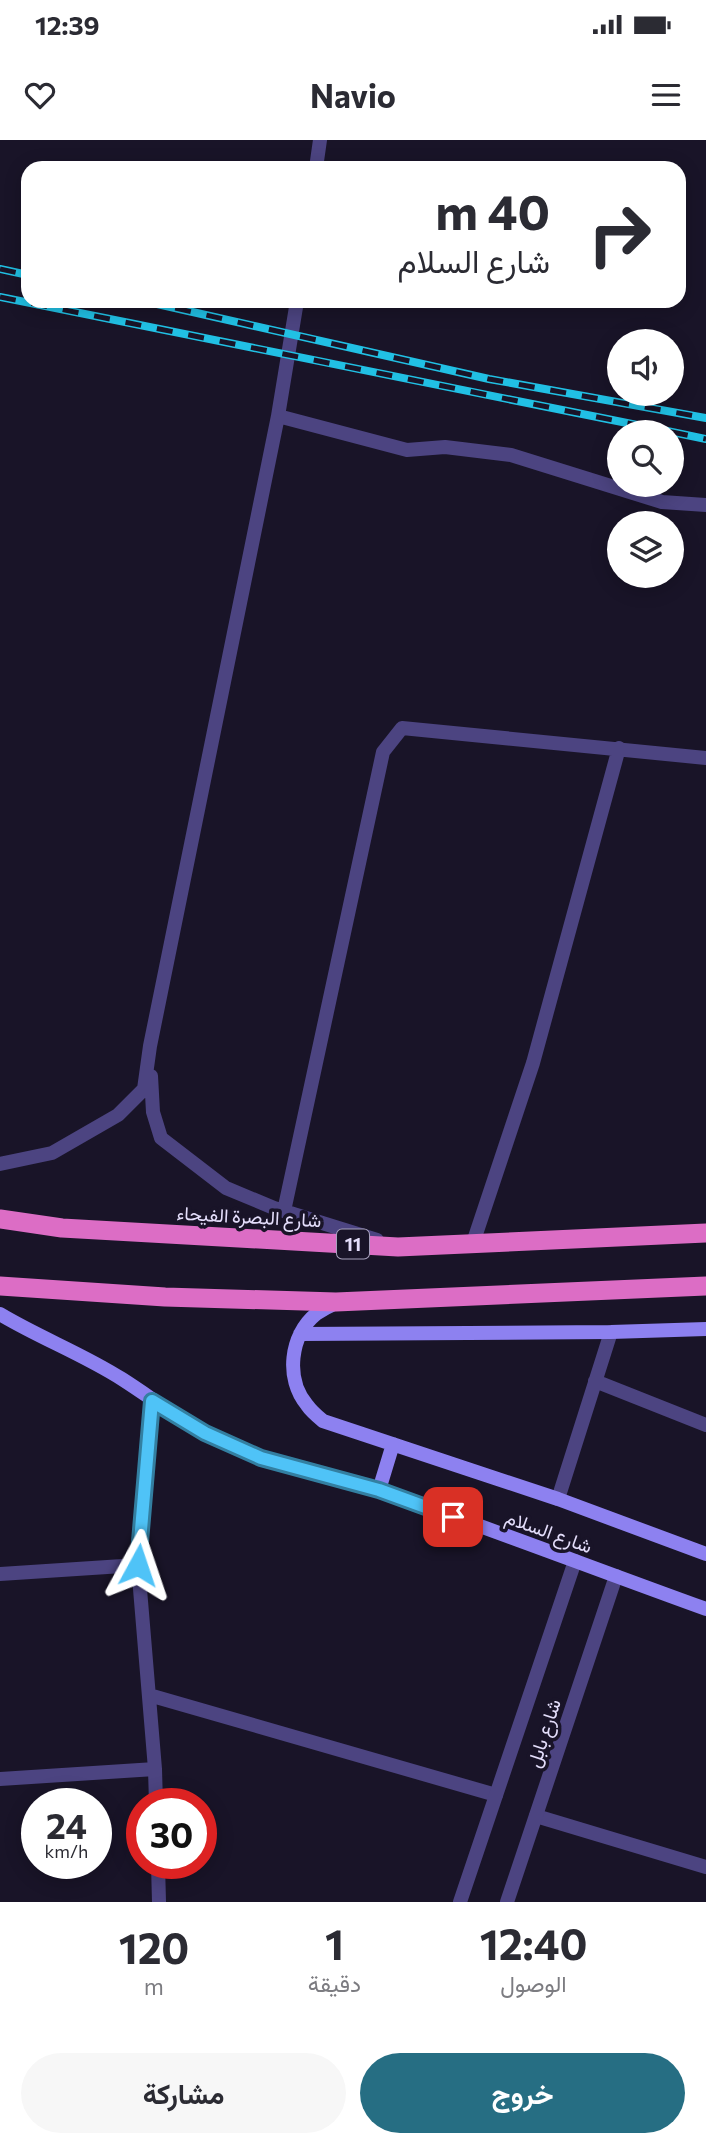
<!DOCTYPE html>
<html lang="ar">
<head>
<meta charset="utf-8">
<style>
	body { margin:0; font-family:Commissioner,Vazirmatn,sans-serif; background:#f7f7f7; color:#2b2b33; direction:rtl; height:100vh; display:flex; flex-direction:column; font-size:26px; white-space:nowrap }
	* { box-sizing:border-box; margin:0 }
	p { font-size:23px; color:#7c7c81 }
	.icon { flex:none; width:38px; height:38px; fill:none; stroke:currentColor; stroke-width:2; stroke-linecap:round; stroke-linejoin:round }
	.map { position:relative; height:1762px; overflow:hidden; direction:ltr }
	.details { display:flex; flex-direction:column; background:#fff; flex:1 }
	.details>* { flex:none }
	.top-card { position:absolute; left:21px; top:21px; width:665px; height:147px; border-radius:21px; box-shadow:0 4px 18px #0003; direction:rtl; background:#fff; color:#2b2b33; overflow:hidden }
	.buttons { position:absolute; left:607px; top:189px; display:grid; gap:14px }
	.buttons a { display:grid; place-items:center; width:77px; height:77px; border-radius:50%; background:#fff; box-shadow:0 4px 18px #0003; font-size:35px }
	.speed { position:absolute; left:21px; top:1648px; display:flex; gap:14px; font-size:35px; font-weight:700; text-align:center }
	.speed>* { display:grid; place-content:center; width:91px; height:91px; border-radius:50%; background:#fff; box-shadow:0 4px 18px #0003; line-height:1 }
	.speed small { font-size:18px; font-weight:400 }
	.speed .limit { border:10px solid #d22; background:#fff; color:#111 }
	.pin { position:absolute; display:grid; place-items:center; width:60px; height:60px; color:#fff; margin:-30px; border-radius:14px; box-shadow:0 4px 10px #0006 }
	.me { position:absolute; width:77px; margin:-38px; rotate:5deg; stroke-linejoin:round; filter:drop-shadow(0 0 5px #0008) }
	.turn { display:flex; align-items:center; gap:24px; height:147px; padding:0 21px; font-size:32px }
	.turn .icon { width:91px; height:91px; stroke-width:2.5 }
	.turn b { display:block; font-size:49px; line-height:60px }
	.eta { display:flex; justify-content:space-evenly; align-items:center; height:119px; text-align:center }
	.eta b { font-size:42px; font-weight:700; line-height:49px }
	.button { display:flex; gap:14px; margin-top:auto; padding:14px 21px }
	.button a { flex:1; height:80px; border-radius:42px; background:#266e83; color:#fff; font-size:28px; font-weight:700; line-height:80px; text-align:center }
	.button a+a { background:#f7f7f7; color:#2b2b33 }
	.status { display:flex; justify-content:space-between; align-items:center; height:49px; padding:0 35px; background:#fff; direction:ltr }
	.status svg { height:19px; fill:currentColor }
	header { display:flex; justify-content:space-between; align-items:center; height:91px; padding:0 21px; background:#fff; font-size:32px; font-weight:700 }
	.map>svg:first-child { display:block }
</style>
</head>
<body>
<div class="status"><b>12:39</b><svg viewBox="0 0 49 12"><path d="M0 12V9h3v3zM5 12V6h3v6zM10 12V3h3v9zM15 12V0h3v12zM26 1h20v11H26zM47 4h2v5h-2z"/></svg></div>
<header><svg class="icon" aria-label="menu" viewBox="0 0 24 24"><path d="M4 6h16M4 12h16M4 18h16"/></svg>Navio<svg class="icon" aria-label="heart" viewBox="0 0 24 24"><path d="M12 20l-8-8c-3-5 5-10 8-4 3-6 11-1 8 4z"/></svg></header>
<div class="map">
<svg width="706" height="1762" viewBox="0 0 706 1762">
	<rect width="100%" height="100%" fill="#191428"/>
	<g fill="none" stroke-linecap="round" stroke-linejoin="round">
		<path stroke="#4c4481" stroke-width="14" d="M 316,28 L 320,0
			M 278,276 L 407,310 L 445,307 L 511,315 L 662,362 L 706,365
			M 151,936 L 153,972 L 161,998 L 226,1048 L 274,1068 L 377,1100
			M 0,1024 L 52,1013 L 118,975 L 144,949 L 150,906 L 278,276 L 297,161
			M 284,1071 L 383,612 L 402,588 L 706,618
			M 473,1103 L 533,923 L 619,608
			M 595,1241 L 706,1285
			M 152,1261 L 138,1425 L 155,1629 L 156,1664
			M 558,1359 L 611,1192
			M 0,1434 L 138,1425
			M 149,1555 L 496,1655
			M 0,1639 L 155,1629
			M 536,1676 L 706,1727
			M 158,1724 L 159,1762"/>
		<path stroke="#4c4481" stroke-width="14" d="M 460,1762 L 575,1421
			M 507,1762 L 616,1436"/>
		<path stroke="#8d81f0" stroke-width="14" d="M 336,1163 C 329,1166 322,1170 316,1174 C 290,1195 285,1239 307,1265 C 311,1271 317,1276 323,1281 L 558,1359 L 706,1414
			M 0,1174 C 40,1198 83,1214 122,1239 C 161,1264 191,1289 235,1307 C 282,1327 334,1335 382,1351 C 491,1389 598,1430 706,1469
			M 300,1194 L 611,1192 L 706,1189
			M 379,1350 L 393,1304"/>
		<path stroke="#dc6dc5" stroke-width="19" d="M 0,1079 L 62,1088 L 398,1107 L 706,1093
			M 0,1146 L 165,1157 L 336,1162 L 706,1146"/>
		<g stroke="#21c0e4" stroke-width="8">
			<path id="rail" d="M 0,129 L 28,135
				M 0,157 L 672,292
				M 144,161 L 489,239 L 706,278
				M 672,292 L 706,299"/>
		</g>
		<use href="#rail" stroke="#191428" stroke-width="5" stroke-dasharray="16" stroke-linecap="butt"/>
	</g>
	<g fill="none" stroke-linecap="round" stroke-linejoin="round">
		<g stroke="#337fa1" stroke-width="18">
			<path id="route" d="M 138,1425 L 152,1261 L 205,1293 L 261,1318 L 379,1350 L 453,1377"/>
		</g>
		<use href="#route" stroke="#4fc3f7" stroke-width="12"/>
	</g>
	<g text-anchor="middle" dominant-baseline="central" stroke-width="7" stroke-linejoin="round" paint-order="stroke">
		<rect fill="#191428" stroke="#a7a1bc" stroke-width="2" x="337" y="1089.5" width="32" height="29" rx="5"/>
		<g font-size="18" font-weight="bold" fill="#e4defb">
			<text x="353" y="1104">11</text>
		</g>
		<g font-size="19" fill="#e4defb" stroke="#191428">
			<text transform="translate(249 1076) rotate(3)">شارع البصرة الفيحاء</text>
			<text transform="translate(549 1391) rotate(20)">شارع السلام</text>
			<text transform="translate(543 1593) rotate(-72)">شارع بابل</text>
		</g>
	</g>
</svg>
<div class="buttons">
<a><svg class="icon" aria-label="sound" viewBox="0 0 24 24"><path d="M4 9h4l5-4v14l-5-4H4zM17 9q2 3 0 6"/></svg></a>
<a><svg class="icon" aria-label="search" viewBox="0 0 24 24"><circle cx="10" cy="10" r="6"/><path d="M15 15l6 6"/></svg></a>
<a><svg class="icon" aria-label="layers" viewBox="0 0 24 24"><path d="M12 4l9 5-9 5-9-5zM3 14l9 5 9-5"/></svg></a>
</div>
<div class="speed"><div>24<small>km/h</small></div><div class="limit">30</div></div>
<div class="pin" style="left:453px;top:1377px;background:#d93025"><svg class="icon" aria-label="arrive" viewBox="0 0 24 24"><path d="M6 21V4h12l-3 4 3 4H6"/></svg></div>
<svg class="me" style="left:138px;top:1425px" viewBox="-20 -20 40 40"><path d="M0-17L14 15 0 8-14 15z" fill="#4fc3f7" stroke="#fff" stroke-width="4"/></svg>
<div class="top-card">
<div class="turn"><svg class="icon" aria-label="right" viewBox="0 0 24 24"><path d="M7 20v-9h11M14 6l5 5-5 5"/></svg><div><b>40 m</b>شارع السلام</div></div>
</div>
</div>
<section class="details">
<div class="eta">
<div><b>12:40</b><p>الوصول</p></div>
<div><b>1</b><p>دقيقة</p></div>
<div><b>120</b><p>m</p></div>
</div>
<div class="button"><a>خروج</a><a>مشاركة</a></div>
</section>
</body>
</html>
